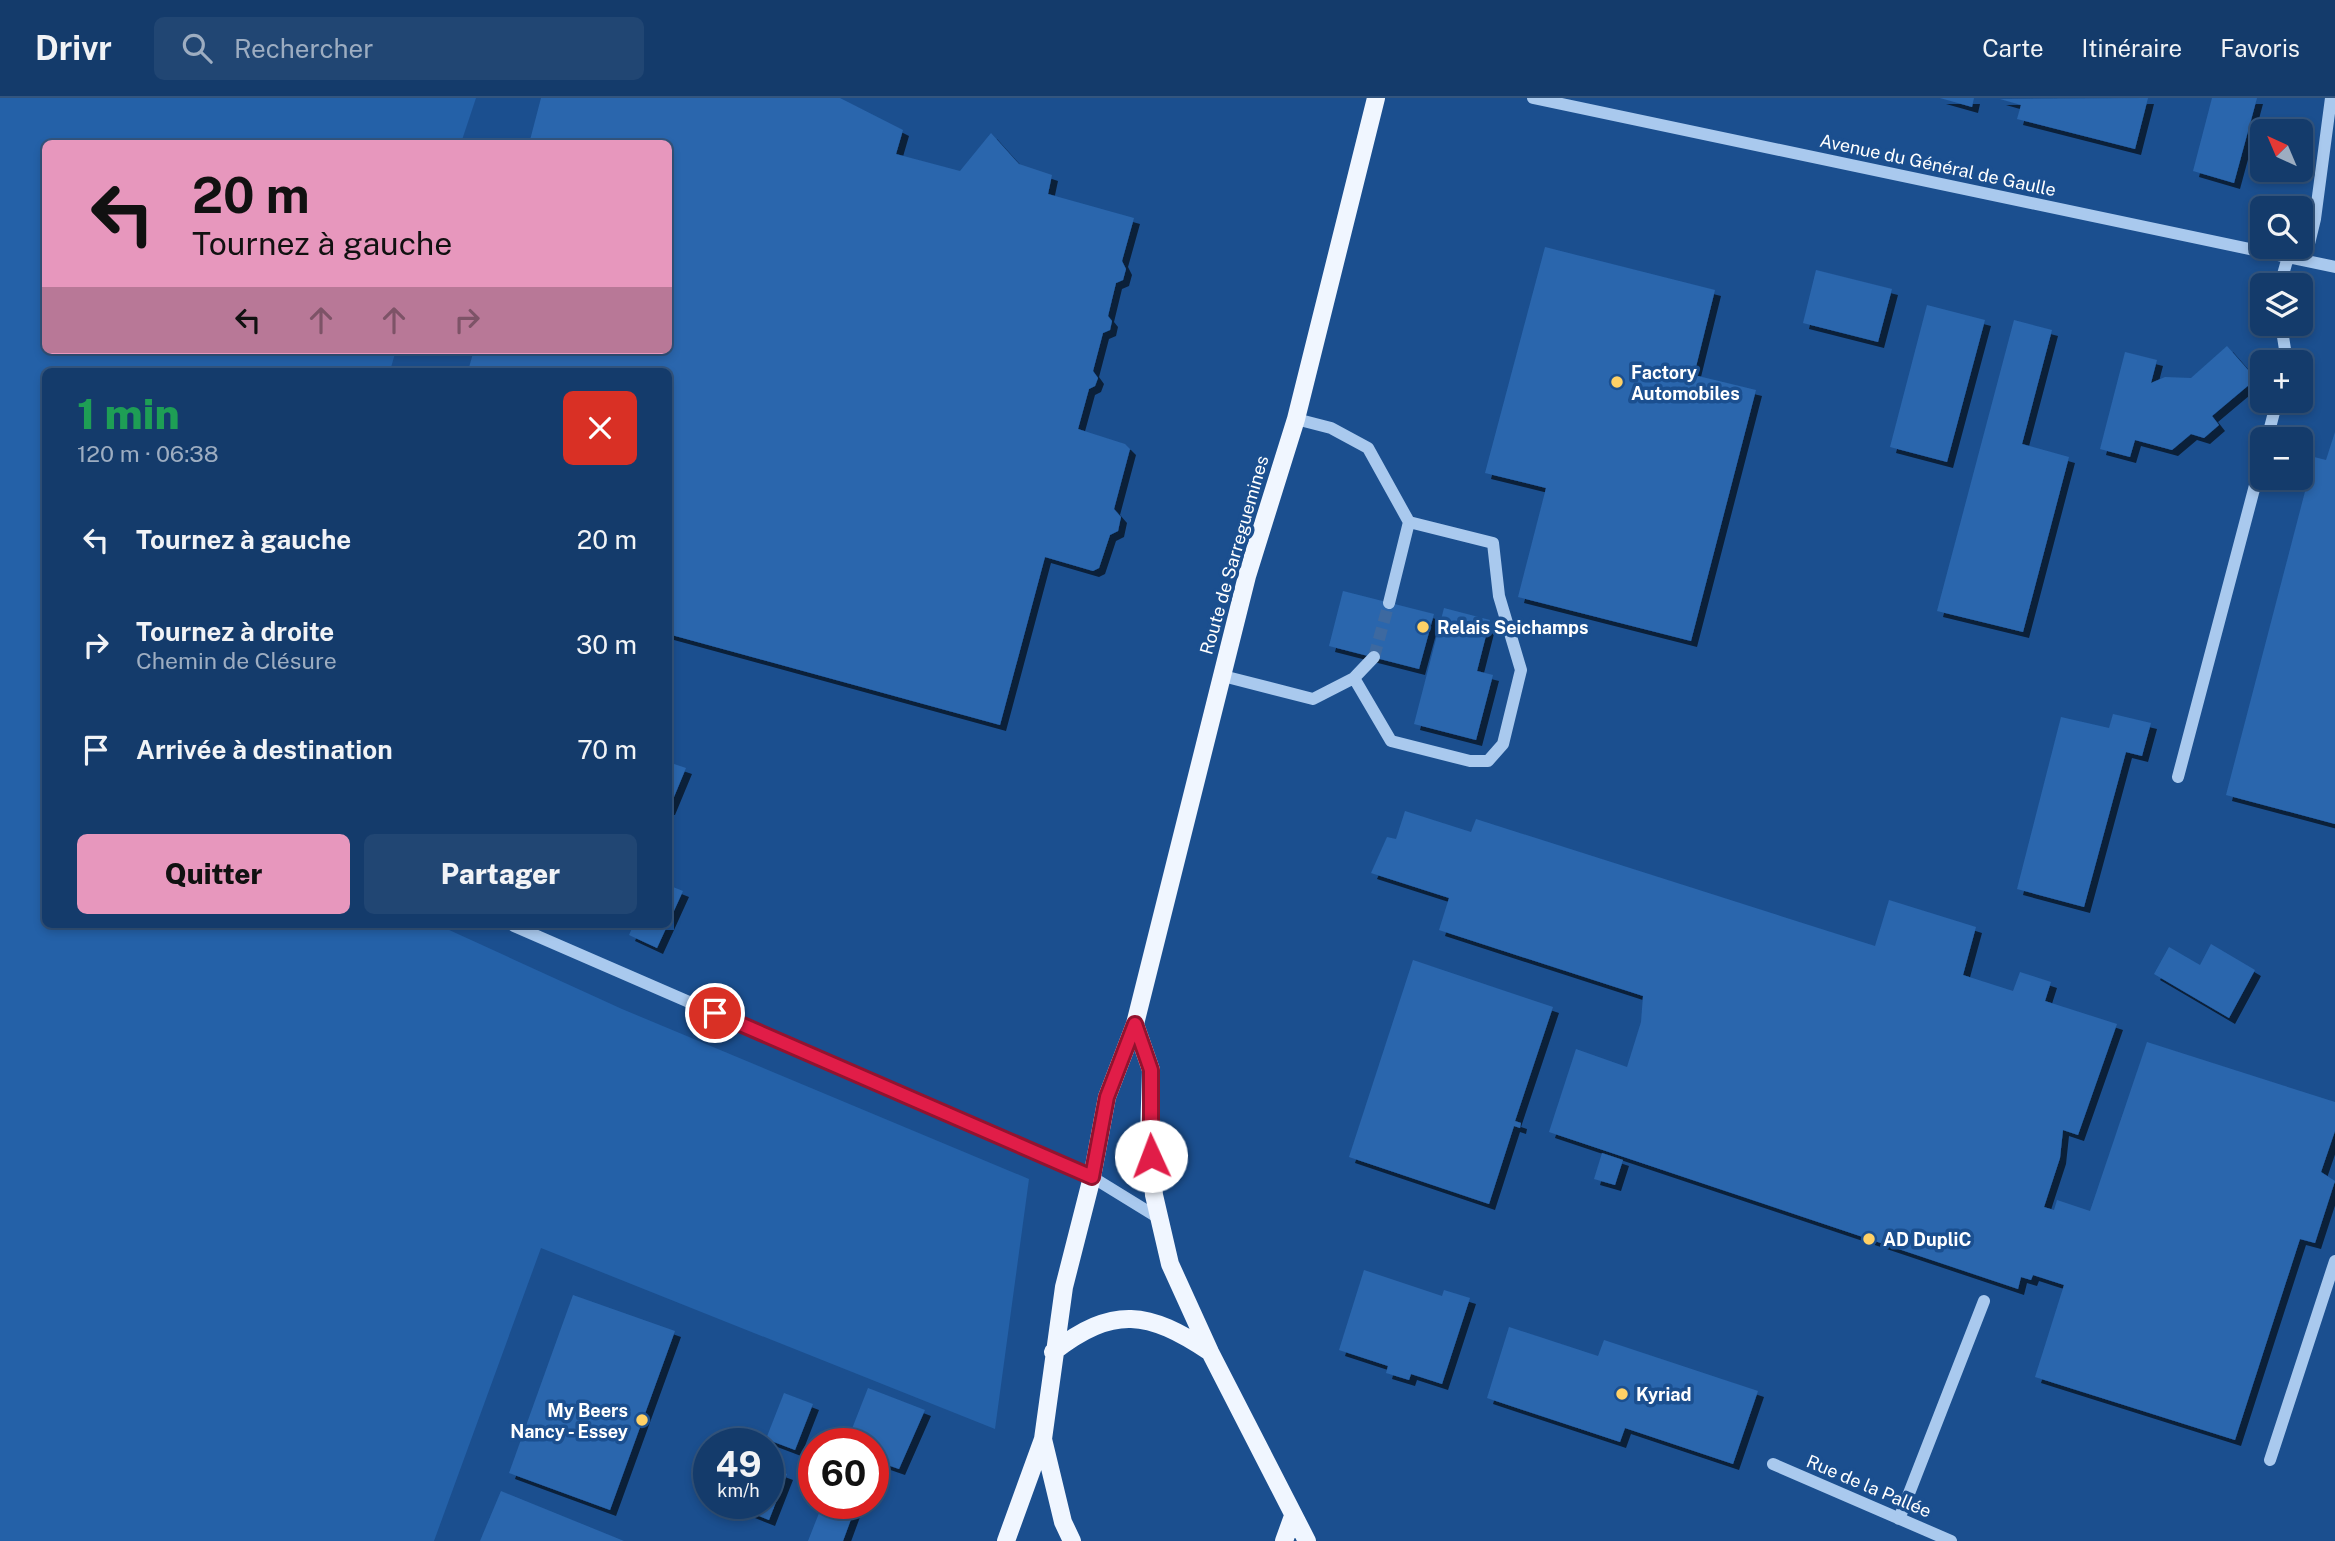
<!DOCTYPE html>
<html lang="fr">
<head>
<meta charset="utf-8">
<style>
	body { margin:0; font-family:"Public Sans",sans-serif; background:#214673; color:#f1f3f6; height:100vh; display:flex; flex-direction:column; font-size:26px; white-space:nowrap }
	* { box-sizing:border-box; margin:0 }
	p { font-size:23px; color:#9dadc1 }
	.icon { flex:none; width:38px; height:38px; fill:none; stroke:currentColor; stroke-width:2; stroke-linecap:round; stroke-linejoin:round }
	.map { position:relative; flex:1; overflow:hidden }
	.sheet { position:absolute; left:42px; top:270px; width:630px; height:560px; display:flex; flex-direction:column; background:#143b6b; border-radius:10px; box-shadow:0 4px 10px #0003,0 0 0 2px #33557e }
	.sheet>* { flex:none }
	.top-card { position:absolute; left:42px; top:42px; width:630px; height:214px; border-radius:10px; box-shadow:0 4px 10px #0003,0 0 0 2px #33557e; background:#e797bd; color:#111; overflow:hidden }
	.needle { width:46px; rotate:316deg }
	.buttons { position:absolute; left:2250px; top:21px; display:grid; gap:14px }
	.buttons a { display:grid; place-items:center; width:63px; height:63px; border-radius:10px; background:#143b6b; box-shadow:0 4px 10px #0003,0 0 0 2px #33557e; font-size:35px }
	.speed { position:absolute; left:693px; top:1330px; display:flex; gap:14px; font-size:35px; font-weight:700; text-align:center }
	.speed>* { display:grid; place-content:center; width:91px; height:91px; border-radius:50%; background:#143b6b; box-shadow:0 4px 10px #0003,0 0 0 2px #33557e; line-height:1 }
	.speed small { font-size:18px; font-weight:400 }
	.speed .limit { border:10px solid #d22; background:#fff; color:#111 }
	.pin { position:absolute; display:grid; place-items:center; width:60px; height:60px; color:#fff; margin:-30px; border:4px solid #fff; border-radius:50%; box-shadow:0 2px 7px #0007 }
	.me { position:absolute; width:77px; margin:-38px; rotate:358deg; stroke-linejoin:round; filter:drop-shadow(0 0 5px #0008) }
	.turn { display:flex; align-items:center; gap:24px; height:147px; padding:0 35px; font-size:32px }
	.turn .icon { width:91px; height:91px; stroke-width:2.5 }
	.turn b { display:block; font-size:49px; line-height:60px }
	.lanes { display:flex; align-items:center; height:66px; padding:0 35px; background:#0003; justify-content:center; gap:35px; direction:ltr }
	.lanes .off { opacity:.35 }
	.round { display:grid; place-items:center; flex:none; width:74px; height:74px; border-radius:10px; background:#214673 }
	.summary { display:flex; align-items:center; justify-content:space-between; height:119px; padding:0 35px }
	h1 { font-size:42px; font-weight:800; line-height:52px; color:#1e9e55 }
	.primary-button { display:flex; gap:14px; margin-top:auto; padding:14px 35px }
	.primary-button a { flex:1; height:80px; border-radius:10px; background:#e797bd; color:#111; font-size:28px; font-weight:800; line-height:80px; text-align:center }
	.primary-button a+a { background:#214673; color:#f1f3f6 }
	ul { padding:0; list-style:none }
	li { display:flex; align-items:center; gap:21px; height:105px; padding:0 35px }
	li div { flex:1 }
	li b { display:block; font-size:26px }
	li em { font-style:normal }
	header { display:flex; align-items:center; gap:42px; box-sizing:border-box; height:98px; padding:0 35px; background:#143b6b; border-bottom:2px solid #33557e }
	header strong { font-size:33px }
	nav { display:flex; gap:38px; margin-inline-start:auto; font-size:24px }
	.search { width:490px; height:63px; background:#214673; display:flex; align-items:center; gap:18px; box-sizing:border-box; padding:0 24px; border-radius:10px; color:#9dadc1; font-size:26px }
	.map>svg:first-child { display:block }
</style>
</head>
<body>
<header>
<strong>Drivr</strong>
<div class="search"><svg class="icon" aria-label="search" viewBox="0 0 24 24"><circle cx="10" cy="10" r="6"/><path d="M15 15l6 6"/></svg>Rechercher</div>
<nav><a>Carte</a><a>Itinéraire</a><a>Favoris</a></nav>
</header>
<div class="map">
<svg width="2335" height="1443" viewBox="0 0 2335 1443">
	<defs>
		<filter id="shadow"><feDropShadow dx="6" dy="6" stdDeviation="0" flood-color="#0009"/></filter>
	</defs>
	<rect width="100%" height="100%" fill="#1b4f8f"/>
	<path fill="#2461a8" d="M 0,0 L 476,0 L 461,45 L 46,46 L 46,252 L 396,252 L 390,273 L 46,273 L 46,826 L 436,826 L 622,911 L 1029,1081 L 995,1331 L 541,1150 L 434,1443 L 0,1443 Z"/>
	<path fill="#2a66ad" filter="url(#shadow)" d="M 541,0 L 840,0 L 903,32 L 896,56 L 960,73 L 991,35 L 1019,66 L 1052,77 L 1048,96 L 1134,120 L 1122,163 L 1126,171 L 1123,182 L 1116,185 L 1108,218 L 1112,223 L 1110,232 L 1103,235 L 1093,273 L 1098,280 L 1095,288 L 1089,291 L 1078,331 L 1125,346 L 1130,351 L 1114,411 L 1121,419 L 1118,433 L 1110,437 L 1099,470 L 1093,473 L 1045,459 L 1000,627 L 668,536 L 668,273 L 468,273 L 474,252 L 668,252 L 668,46 L 529,46 Z
		M 1940,0 L 1974,0 L 1972,9 Z
		M 2148,0 L 2135,51 L 2017,21 L 2021,7 L 2000,1 Z
		M 2212,0 L 2257,0 L 2234,85 L 2193,73 Z
		M 1545,149 L 1715,192 L 1694,277 L 1756,292 L 1691,543 L 1518,499 L 1546,390 L 1485,375 Z
		M 1816,172 L 1892,191 L 1878,244 L 1803,225 Z
		M 1927,207 L 1985,222 L 1947,364 L 1890,349 Z
		M 2014,222 L 2052,232 L 2022,346 L 2069,359 L 2023,534 L 1937,513 Z
		M 2227,248 L 2256,281 L 2212,318 L 2219,327 L 2204,340 L 2191,336 L 2172,352 L 2135,342 L 2130,359 L 2100,351 L 2125,254 L 2157,262 L 2151,285 L 2165,279 L 2191,280 Z
		M 2335,334 L 2335,726 L 2226,697 L 2314,359 L 2326,362 Z
		M 1343,493 L 1434,516 L 1419,571 L 1329,548 Z
		M 1444,510 L 1490,522 L 1477,573 L 1493,577 L 1476,642 L 1414,626 Z
		M 2113,616 L 2151,625 L 2142,658 L 2126,654 L 2084,809 L 2017,791 L 2061,619 L 2109,630 Z
		M 668,664 L 686,670 L 669,711 L 668,711 Z
		M 1405,713 L 1471,734 L 1476,721 L 1875,848 L 1889,802 L 1976,829 L 1963,877 L 2013,893 L 2020,874 L 2051,884 L 2045,903 L 2117,926 L 2078,1037 L 2063,1032 L 2060,1060 L 2044,1109 L 2054,1112 L 2057,1102 L 2090,1113 L 2147,944 L 2335,1004 L 2335,1033 L 2321,1074 L 2335,1083 L 2315,1145 L 2300,1141 L 2235,1342 L 2035,1279 L 2064,1187 L 2033,1177 L 2031,1182 L 2021,1179 L 2018,1191 L 1549,1034 L 1576,951 L 1627,969 L 1641,924 L 1643,898 L 1439,832 L 1449,800 L 1371,775 L 1387,739 L 1396,741 Z
		M 668,787 L 683,793 L 668,826 Z
		M 634,826 L 668,826 L 657,850 L 629,837 Z
		M 2211,846 L 2255,872 L 2229,920 L 2154,876 L 2169,849 L 2200,867 Z
		M 1413,862 L 1553,909 L 1515,1023 L 1521,1025 L 1520,1030 L 1514,1028 L 1489,1106 L 1349,1059 Z
		M 1602,1055 L 1623,1062 L 1615,1087 L 1594,1081 Z
		M 1364,1172 L 1442,1198 L 1444,1192 L 1470,1200 L 1442,1286 L 1411,1276 L 1409,1282 L 1386,1275 L 1388,1268 L 1339,1252 Z
		M 573,1197 L 675,1233 L 610,1412 L 509,1375 Z
		M 1509,1229 L 1598,1258 L 1604,1242 L 1758,1293 L 1733,1366 L 1625,1330 L 1620,1344 L 1487,1300 Z
		M 868,1290 L 925,1312 L 899,1371 L 873,1362 L 873,1346 L 846,1346 Z
		M 784,1295 L 813,1306 L 795,1352 L 766,1341 Z
		M 768,1369 L 787,1376 L 769,1422 L 739,1410 L 741,1405 L 768,1405 Z
		M 501,1393 L 624,1443 L 480,1443 Z
		M 823,1405 L 857,1405 L 843,1443 L 808,1443 Z"/>
	<g fill="none" stroke-linecap="round" stroke-linejoin="round">
		<path stroke="#3d69a0" stroke-width="12" stroke-dasharray="12 6" stroke-linecap="butt" d="M 1374,559 L 1389,505"/>
		<path stroke="#a9c9ee" stroke-width="12" d="M 1533,0 L 2335,169
			M 2305,162 L 2315,121 L 2331,0
			M 2280,187 L 2288,159
			M 2281,226 L 2287,264
			M 1296,321 L 1331,330 L 1368,350 L 1409,424 L 1389,505
			M 2267,341 L 2277,303
			M 1223,578 L 1313,601 L 1354,580 L 1374,559
			M 1354,580 L 1391,643 L 1470,663 L 1488,663 L 1503,646 L 1521,572 L 1499,498 L 1493,445 L 1409,424
			M 2178,679 L 2263,357
			M 514,828 L 1092,1079 L 1157,1119
			M 2270,1362 L 2335,1163
			M 1773,1366 L 1951,1443
			M 1899,1421 L 1984,1203"/>
		<path stroke="#f0f6ff" stroke-width="18" d="M 1135,926 L 1151,972 L 1149,1039 L 1154,1097 L 1170,1166 L 1210,1254 L 1307,1443
			M 1053,1254 C 1114,1207 1148,1213 1210,1254
			M 1043,1341 L 1063,1424 L 1072,1443
			M 1006,1443 L 1043,1341 L 1064,1189 L 1092,1079 L 1107,999 L 1135,926 L 1247,478 L 1296,321 L 1376,0
			M 1284,1443 L 1293,1418"/>
	</g>
	<g fill="none" stroke-linecap="round" stroke-linejoin="round">
		<g stroke="#92132f" stroke-width="18">
			<path id="route" d="M 715,915 L 1092,1079 L 1107,999 L 1135,926 L 1151,972 L 1151,1058"/>
		</g>
		<use href="#route" stroke="#e11d48" stroke-width="12"/>
	</g>
	<g fill="#ffd166" stroke="#1b4f8f" stroke-width="2.5">
		<circle cx="1617" cy="284" r="7"/>
		<circle cx="1423" cy="529" r="7"/>
		<circle cx="1869" cy="1141" r="7"/>
		<circle cx="1622" cy="1296" r="7"/>
		<circle cx="642" cy="1322" r="7"/>
	</g>
	<g text-anchor="middle" dominant-baseline="central" stroke-width="7" stroke-linejoin="round" paint-order="stroke">
		<g font-size="18" fill="#fff" stroke="#1b4f8f">
			<text transform="translate(1938 67) rotate(12)">Avenue du Général de Gaulle</text>
			<text transform="translate(1234 457) rotate(-74)">Route de Sarreguemines</text>
			<text transform="translate(1869 1388) rotate(23)">Rue de la Pallée</text>
		</g>
		<g font-size="18" font-weight="bold" fill="#fff" stroke="#1b4f8f" text-anchor="start">
			<text x="1631" y="274">Factory<tspan x="1631" dy="21">Automobiles</tspan></text>
			<text x="1437" y="529">Relais Seichamps</text>
			<text x="1883" y="1141">AD DupliC</text>
			<text x="1636" y="1296">Kyriad</text>
			<text x="628" y="1312" text-anchor="end">My Beers<tspan x="628" dy="21">Nancy - Essey</tspan></text>
		</g>
	</g>
</svg>
<div class="buttons">
<a><svg class="needle" viewBox="-14 -14 28 28"><path d="M0-13l5 13h-10z" fill="#e53935"/><path d="M0 13l5-13h-10z" fill="#9dadc1"/></svg></a>
<a><svg class="icon" aria-label="search" viewBox="0 0 24 24"><circle cx="10" cy="10" r="6"/><path d="M15 15l6 6"/></svg></a>
<a><svg class="icon" aria-label="layers" viewBox="0 0 24 24"><path d="M12 4l9 5-9 5-9-5zM3 14l9 5 9-5"/></svg></a>
<a>+</a>
<a>−</a>
</div>
<div class="speed"><div>49<small>km/h</small></div><div class="limit">60</div></div>
<div class="pin" style="left:715px;top:915px;background:#d93025"><svg class="icon" aria-label="arrive" viewBox="0 0 24 24"><path d="M6 21V4h12l-3 4 3 4H6"/></svg></div>
<svg class="me" style="left:1151px;top:1058px" viewBox="-20 -20 40 40"><circle r="19" fill="#fff"/><path d="M0-13L10 11 0 6-10 11z" fill="#e11d48"/></svg>
<div class="top-card">
<div class="turn"><svg class="icon" aria-label="left" viewBox="0 0 24 24"><path d="M17 20v-9H6M10 6l-5 5 5 5"/></svg><div><b>20 m</b>Tournez à gauche</div></div>
<div class="lanes"><svg class="icon" aria-label="left" viewBox="0 0 24 24"><path d="M17 20v-9H6M10 6l-5 5 5 5"/></svg><svg class="icon off" aria-label="ahead" viewBox="0 0 24 24"><path d="M12 20V5M6 11l6-6 6 6"/></svg><svg class="icon off" aria-label="ahead" viewBox="0 0 24 24"><path d="M12 20V5M6 11l6-6 6 6"/></svg><svg class="icon off" aria-label="right" viewBox="0 0 24 24"><path d="M7 20v-9h11M14 6l5 5-5 5"/></svg></div>
</div>
<section class="sheet">
<div class="summary"><div><h1>1 min</h1><p>120 m · 06:38</p></div><a class="round" style="background:#d93025;color:#fff"><svg class="icon" aria-label="close" viewBox="0 0 24 24"><path d="M6 6l12 12M18 6L6 18"/></svg></a></div>
<ul>
<li><svg class="icon" aria-label="left" viewBox="0 0 24 24"><path d="M17 20v-9H6M10 6l-5 5 5 5"/></svg><div><b>Tournez à gauche</b></div><em>20 m</em></li>
<li><svg class="icon" aria-label="right" viewBox="0 0 24 24"><path d="M7 20v-9h11M14 6l5 5-5 5"/></svg><div><b>Tournez à droite</b><p>Chemin de Clésure</p></div><em>30 m</em></li>
<li><svg class="icon" aria-label="arrive" viewBox="0 0 24 24"><path d="M6 21V4h12l-3 4 3 4H6"/></svg><div><b>Arrivée à destination</b></div><em>70 m</em></li>
</ul>
<div class="primary-button"><a>Quitter</a><a>Partager</a></div>
</section>
</div>
</body>
</html>
